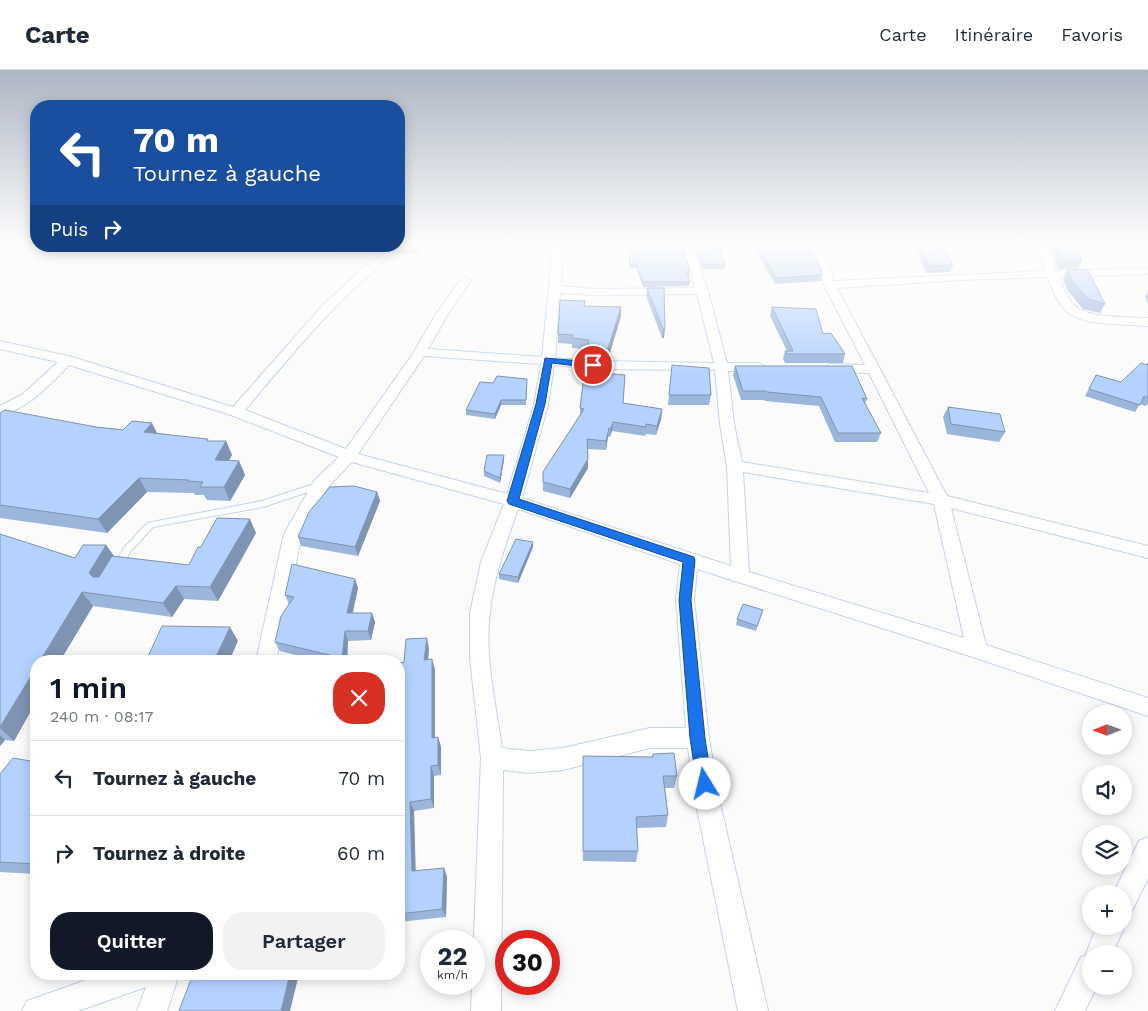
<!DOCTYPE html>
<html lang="fr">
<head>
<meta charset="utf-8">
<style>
	body { margin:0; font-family:"Work Sans",sans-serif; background:#f2f2f3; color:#1f2937; height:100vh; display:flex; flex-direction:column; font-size:19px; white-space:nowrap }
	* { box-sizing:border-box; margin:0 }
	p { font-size:16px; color:#747a83 }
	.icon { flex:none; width:28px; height:28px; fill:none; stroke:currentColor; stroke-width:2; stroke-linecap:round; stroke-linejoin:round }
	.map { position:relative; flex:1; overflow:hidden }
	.sheet { position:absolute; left:30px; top:585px; width:375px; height:325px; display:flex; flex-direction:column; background:#fff; border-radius:20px; box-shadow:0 2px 12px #0003 }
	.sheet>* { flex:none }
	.guide { position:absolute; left:30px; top:30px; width:375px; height:152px; border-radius:20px; box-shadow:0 2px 12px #0003; background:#1a4fa0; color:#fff; overflow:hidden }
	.needle { width:32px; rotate:269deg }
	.buttons { position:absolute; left:1082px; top:635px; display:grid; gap:10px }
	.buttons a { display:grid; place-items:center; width:50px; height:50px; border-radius:50%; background:#fff; box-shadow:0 2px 12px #0003; font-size:25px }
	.speed { position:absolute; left:420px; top:860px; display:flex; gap:10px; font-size:25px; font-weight:700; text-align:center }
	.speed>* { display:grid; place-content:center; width:65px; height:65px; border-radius:50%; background:#fff; box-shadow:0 2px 12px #0003; line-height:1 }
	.speed small { font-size:12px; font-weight:400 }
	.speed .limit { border:8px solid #d22; background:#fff; color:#111 }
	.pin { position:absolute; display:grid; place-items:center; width:42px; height:42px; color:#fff; margin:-21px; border:2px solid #fff; border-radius:50%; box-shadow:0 1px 5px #0007 }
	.me { position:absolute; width:55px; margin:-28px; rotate:351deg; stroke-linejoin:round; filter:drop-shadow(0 0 4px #0008) }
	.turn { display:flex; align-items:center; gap:18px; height:105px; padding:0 20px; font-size:22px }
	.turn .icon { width:65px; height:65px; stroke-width:2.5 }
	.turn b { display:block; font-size:35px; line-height:42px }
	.then { display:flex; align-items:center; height:48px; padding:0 20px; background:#0003; gap:10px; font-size:19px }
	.round { display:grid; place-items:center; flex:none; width:52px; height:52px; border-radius:20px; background:#f2f2f3 }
	.head { display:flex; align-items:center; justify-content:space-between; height:85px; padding:0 20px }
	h1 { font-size:30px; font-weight:600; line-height:38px; color:#111827 }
	.primary-button { display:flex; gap:10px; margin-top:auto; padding:10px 20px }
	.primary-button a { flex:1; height:58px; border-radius:20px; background:#111827; color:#fff; font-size:20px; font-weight:600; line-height:58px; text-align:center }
	.primary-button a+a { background:#f2f2f3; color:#1f2937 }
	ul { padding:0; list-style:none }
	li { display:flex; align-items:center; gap:15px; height:75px; padding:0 20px; border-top:1px solid #e0e1e3 }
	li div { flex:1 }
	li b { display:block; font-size:19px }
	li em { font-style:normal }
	header { display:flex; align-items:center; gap:30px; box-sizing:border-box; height:70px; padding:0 25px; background:#fff; border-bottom:1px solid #e0e1e3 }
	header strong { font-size:24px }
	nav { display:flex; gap:28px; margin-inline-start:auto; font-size:18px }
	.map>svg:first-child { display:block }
</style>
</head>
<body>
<header>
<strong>Carte</strong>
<nav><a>Carte</a><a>Itinéraire</a><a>Favoris</a></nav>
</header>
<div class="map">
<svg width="1148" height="941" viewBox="0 0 1148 941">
	<rect width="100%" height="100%" fill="#fbfbfb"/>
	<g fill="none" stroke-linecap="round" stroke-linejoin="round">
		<g stroke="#c2d3ee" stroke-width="2">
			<path id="service" d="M 320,412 L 324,415 L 323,417 L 263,437 L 153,457 L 130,482 L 120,500 L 114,500 L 112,498 L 124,478 L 147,453 L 262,431 Z"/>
		</g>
		<g stroke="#c2d3ee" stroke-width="2">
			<path id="minor" d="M 553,173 L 563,173 L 561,216 L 594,219 L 695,218 L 681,173 L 691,173 L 708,221 L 727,293 L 759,293 L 766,297 L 759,301 L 728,301 L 734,354 L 742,392 L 929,423 L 869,303 L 830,302 L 823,298 L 830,294 L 865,295 L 824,215 L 810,173 L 820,173 L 834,211 L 1045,201 L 1037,173 L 1047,173 L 1056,201 L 1148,198 L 1148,204 L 1059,207 C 1062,217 1067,228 1074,235 C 1088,249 1129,247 1148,248 L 1148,256 C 1127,254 1088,256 1070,244 C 1059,237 1052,220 1048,207 L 960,210 L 837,218 L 947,426 L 1148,476 L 1148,488 L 951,438 L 986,575 L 1148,628 L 1148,646 L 976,588 L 697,499 L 694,530 L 709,668 L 719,729 L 768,941 L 738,941 L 695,729 L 688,678 L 650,678 L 563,700 L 529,703 L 503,700 L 501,941 L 471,941 L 481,688 L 470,588 L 470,543 L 481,492 L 504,434 L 352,392 L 327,418 L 302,464 L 276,591 L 256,591 L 284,464 L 314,411 L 339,387 L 231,345 L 69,295 C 48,316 30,338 0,345 L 0,336 L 23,324 L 58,292 L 0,279 L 0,271 L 72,287 L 233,337 L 323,235 L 363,198 L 388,181 L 393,184 L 392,186 C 335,230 291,286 245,340 L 346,379 L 414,282 L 436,244 L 462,208 L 466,207 L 471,210 L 448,244 L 428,279 L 542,287 ZM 560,223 L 594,225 L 697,224 L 714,293 L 593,291 L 555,288 ZM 424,286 L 541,294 L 534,335 L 507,424 L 358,384 ZM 554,295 L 593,299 L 715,300 L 720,354 L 727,396 L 731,496 L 522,428 L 548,335 ZM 743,402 L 934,434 L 964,568 L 749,502 ZM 518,439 L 680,494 L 676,530 L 686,658 L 650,658 L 563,678 L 529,681 L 502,678 C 496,634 484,586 490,542 C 494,505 506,473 518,439 Z
				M 1148,767 L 1148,808 L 1133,839 L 1124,843 L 1124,824 L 1113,824 L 1139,771 Z
				M 1124,854 L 1125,856 L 1112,884 L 1091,884 L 1091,916 L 1097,916 L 1085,941 L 1055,941 L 1081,887 L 1085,886 L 1097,856 L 1124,856 Z
				M 103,904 L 179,904 L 167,941 L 137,941 L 146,917 L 78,941 L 22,941 L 27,931 Z"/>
		</g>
		<use href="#service" fill="#fff" fill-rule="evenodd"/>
		<use href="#minor" fill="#fff" fill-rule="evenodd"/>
	</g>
	<path fill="#9cb5db" d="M 417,173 L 419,184 L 395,184 L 389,179 L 381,183 L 338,183 L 336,176 L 399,176 Z
		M 630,173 L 690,201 L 689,206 L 688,206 L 690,212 L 689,216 L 643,217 L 636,198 L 629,198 Z
		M 693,173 L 718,173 L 725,195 L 724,199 L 702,199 Z
		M 751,173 L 806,173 L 822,205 L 821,211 L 775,214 Z
		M 914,173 L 941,173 L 953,195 L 950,202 L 926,203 L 914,176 Z
		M 1051,173 L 1074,173 L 1082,190 L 1078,198 L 1058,199 L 1050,176 Z
		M 1067,200 L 1105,234 L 1100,243 L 1083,239 L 1067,220 L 1063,209 Z
		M 647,218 L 664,218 L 664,268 L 662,268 L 646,226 Z
		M 1148,222 L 1148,235 L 1145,227 Z
		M 585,236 L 621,246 L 608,289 L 588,287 L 588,279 L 572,278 L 572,274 L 558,273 L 558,264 Z
		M 772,237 L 823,264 L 845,284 L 843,293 L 785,293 L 783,289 L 785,281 L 787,281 L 770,246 Z
		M 604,291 L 603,303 L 623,333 L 662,339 L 661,349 L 656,365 L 646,364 L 645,366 L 612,361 L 610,367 L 608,367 L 606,380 L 588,379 L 588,398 L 570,428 L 543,421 L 543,412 L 580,346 L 580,338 Z
		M 1148,293 L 1148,334 L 1146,336 L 1140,334 L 1135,342 L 1085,326 L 1096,305 L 1121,312 Z
		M 672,295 L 711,325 L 709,335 L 668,335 Z
		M 735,296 L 867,329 L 865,334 L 881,363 L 877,372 L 835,372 L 819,336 L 765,331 L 764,330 L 741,330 L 733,305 Z
		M 493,313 L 527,314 L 526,335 L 501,335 L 495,349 L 466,345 L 466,340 Z
		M 948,337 L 1005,362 L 999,372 L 947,364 L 943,347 Z
		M 0,343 L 96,357 L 158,363 L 209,371 L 226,371 L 232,385 L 229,390 L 239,391 L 245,405 L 230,431 L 207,430 L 204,425 L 195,425 L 194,423 L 147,422 L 107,463 L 0,448 Z
		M 504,385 L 504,390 L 500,413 L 484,406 L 484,401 Z
		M 377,422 L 380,431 L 358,486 L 301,476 L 298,467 Z
		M 256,463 L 218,531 L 184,529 L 172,547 L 93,536 L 60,591 L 36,591 L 36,632 L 14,671 L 5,670 L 0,676 L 0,464 L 75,488 L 106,475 L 114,486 L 189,495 L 201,477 Z
		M 533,472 L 533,477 L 518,513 L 499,509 L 499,504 Z
		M 355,509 L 358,518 L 353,543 L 372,543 L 375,552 L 371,570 L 348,571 L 347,591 L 320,591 L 280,581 L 275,572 L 289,534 L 285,525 Z
		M 763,540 L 756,561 L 736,555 L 737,549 Z
		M 429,579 L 428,590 L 432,589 L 435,600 L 435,667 L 438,667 L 441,677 L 441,705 L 434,706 L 434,738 L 414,741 L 415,801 L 444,798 L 447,807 L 446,847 L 399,852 L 399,593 L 404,592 Z
		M 653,684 L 677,706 L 674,718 L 665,718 L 668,745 L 666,757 L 637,758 L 638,781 L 636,792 L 583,791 L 583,686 L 652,687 Z
		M 36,692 L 36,804 L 0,802 L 0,704 Z"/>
	<path fill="#7f93b2" d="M 380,176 L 388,176 L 389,179 L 381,183 Z
		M 621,237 L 621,246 L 608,289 L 608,279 Z
		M 663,259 L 665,259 L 664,268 L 662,268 Z
		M 604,291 L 604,300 L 598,319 L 598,310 Z
		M 501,330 L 501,335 L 495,349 L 495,344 Z
		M 662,339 L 661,349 L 656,365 L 657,356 Z
		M 613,352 L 612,361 L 610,367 L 611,358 Z
		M 152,353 L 159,367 L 144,362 Z
		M 609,358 L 608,367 L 606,380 L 606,371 Z
		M 226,371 L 232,385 L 221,404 L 215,390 Z
		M 504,385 L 504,390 L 500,413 L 500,408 Z
		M 588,389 L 588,398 L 570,428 L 570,419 Z
		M 239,391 L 245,405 L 230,431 L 224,417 Z
		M 139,408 L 147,422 L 107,463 L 98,449 Z
		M 377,422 L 380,431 L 358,486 L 355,477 Z
		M 250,449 L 256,463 L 218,531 L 210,517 Z
		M 533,472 L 533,477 L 518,513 L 518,507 Z
		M 106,475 L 116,489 L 99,517 L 89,503 Z
		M 355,509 L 358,518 L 350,553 L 347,543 Z
		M 176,516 L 184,529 L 172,547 L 163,533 Z
		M 82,522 L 93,536 L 60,591 L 40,591 Z
		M 372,543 L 375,552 L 371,570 L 368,561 Z
		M 230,557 L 238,571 L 229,591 L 214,591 Z
		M 345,561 L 348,571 L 347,591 L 343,591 L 342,588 Z
		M 427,568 L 429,579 L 427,601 L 424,590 Z
		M 432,589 L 435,600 L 435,678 L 432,668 Z
		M 36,598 L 36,632 L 14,671 L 0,658 L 0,657 Z
		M 0,665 L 5,670 L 0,676 Z
		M 438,667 L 441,677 L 441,705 L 438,695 Z
		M 431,696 L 434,706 L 434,738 L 431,729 Z
		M 410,732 L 414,741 L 416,810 L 412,801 Z
		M 444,798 L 447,807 L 446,847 L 442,839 Z
		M 290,904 L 299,904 L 290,941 L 281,941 Z"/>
	<path fill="#b5d2ff" stroke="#7f93b2" d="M 399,173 L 417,173 L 417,177 L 393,176 L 399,176 Z
		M 630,173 L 681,173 L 690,201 L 686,202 L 690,212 L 643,212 L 636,194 L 630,194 Z
		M 695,173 L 718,173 L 725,195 L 703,195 Z
		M 755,173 L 806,173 L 817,189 L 822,205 L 776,208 Z
		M 918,173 L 941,173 L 953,195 L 929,196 Z
		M 1056,173 L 1074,173 L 1082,190 L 1063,190 Z
		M 1087,199 L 1105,234 L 1088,229 L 1072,211 L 1067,200 Z
		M 647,218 L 664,218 L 665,259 L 663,259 Z
		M 560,230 L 585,231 L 584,236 L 621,237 L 608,279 L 588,278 L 589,270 L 572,268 L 573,265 L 558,264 Z
		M 772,237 L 816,239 L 823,264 L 831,263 L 845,284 L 787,284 L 785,281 L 793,281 Z
		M 586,290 L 604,291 L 598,310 L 602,303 L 625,305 L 623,333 L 662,339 L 657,356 L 646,354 L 646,357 L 613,352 L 611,358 L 609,358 L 606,371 L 587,369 L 588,389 L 570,419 L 543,412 L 543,402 L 584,339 L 580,338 Z
		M 1141,293 L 1147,295 L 1148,293 L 1148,328 L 1144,326 L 1140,335 L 1089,319 L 1096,305 L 1121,312 Z
		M 672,295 L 709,298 L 711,325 L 669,325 Z
		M 735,296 L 852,296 L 867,329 L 862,328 L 881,363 L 838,363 L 821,327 L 767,322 L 766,321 L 743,321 Z
		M 497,306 L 527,309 L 526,330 L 501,330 L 495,344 L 466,340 L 480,312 L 493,313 Z
		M 948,337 L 1000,344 L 1005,362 L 951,354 Z
		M 5,340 L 96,357 L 123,360 L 132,351 L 152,353 L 144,362 L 208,369 L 207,371 L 226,371 L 215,390 L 239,391 L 224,417 L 200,417 L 203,412 L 188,411 L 189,410 L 139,408 L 98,449 L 0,435 L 0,343 Z
		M 487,385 L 504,385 L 500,408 L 484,401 Z
		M 354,416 L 377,422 L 355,477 L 298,467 L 309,442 L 330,417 Z
		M 217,448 L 250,449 L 210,517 L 176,516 L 163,533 L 82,522 L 40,591 L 36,591 L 36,598 L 0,657 L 0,464 L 75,488 L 83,475 L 106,475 L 89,503 L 93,507 L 99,507 L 112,486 L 189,495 L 198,477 L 201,477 Z
		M 516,469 L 533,472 L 518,507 L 499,504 Z
		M 292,494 L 355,509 L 347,543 L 372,543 L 368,561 L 345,561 L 342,588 L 275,572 L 281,546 L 294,527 L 285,525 Z
		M 743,534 L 763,540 L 757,556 L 737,549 Z
		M 162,556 L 230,557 L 214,591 L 146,591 Z
		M 427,568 L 424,590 L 432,589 L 432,668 L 438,667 L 438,695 L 431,696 L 431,729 L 410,732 L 412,801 L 444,798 L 442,839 L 399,844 L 399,593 L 404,592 L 406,569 Z
		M 674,683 L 677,706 L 663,706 L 668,745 L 636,747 L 638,781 L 583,781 L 583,686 L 653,687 L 653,684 Z
		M 13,688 L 36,692 L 36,794 L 0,792 L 0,704 Z
		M 193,904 L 290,904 L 281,941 L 179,941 Z"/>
	<linearGradient id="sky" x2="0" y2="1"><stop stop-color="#adb6c4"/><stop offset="0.57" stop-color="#fdfdfd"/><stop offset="1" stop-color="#fdfdfd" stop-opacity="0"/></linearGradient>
	<rect width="1148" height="305" fill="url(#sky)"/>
	<path fill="#1a73e8" stroke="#114b97" d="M 545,288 L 593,292 L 597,295 L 593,298 L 552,293 L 545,334 L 519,429 L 694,487 L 695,490 L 691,530 L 705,668 L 712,714 L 710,719 L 705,721 L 699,719 L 697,714 L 690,668 L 679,530 L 683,492 L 509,434 L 507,431 L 536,334 Z"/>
</svg>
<div class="buttons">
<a><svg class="needle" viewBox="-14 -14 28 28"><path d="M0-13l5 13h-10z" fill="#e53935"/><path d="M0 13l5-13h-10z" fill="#747a83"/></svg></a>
<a><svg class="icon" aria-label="sound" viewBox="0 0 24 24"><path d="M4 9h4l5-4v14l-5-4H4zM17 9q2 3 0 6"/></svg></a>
<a><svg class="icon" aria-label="layers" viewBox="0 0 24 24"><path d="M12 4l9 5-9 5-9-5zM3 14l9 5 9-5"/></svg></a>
<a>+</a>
<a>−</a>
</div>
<div class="speed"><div>22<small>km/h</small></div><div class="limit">30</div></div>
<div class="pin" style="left:593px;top:295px;background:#d93025"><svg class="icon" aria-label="arrive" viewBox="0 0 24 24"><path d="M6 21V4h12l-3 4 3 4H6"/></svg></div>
<svg class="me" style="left:705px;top:714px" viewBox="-20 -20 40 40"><circle r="19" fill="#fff"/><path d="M0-13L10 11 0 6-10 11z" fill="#1a73e8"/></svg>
<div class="guide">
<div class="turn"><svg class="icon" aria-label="left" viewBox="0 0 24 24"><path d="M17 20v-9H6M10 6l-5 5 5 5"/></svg><div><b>70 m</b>Tournez à gauche</div></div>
<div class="then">Puis<svg class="icon" aria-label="right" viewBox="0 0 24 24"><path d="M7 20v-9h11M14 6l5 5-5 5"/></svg></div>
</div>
<section class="sheet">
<div class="head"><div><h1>1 min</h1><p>240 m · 08:17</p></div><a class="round" style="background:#d93025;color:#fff"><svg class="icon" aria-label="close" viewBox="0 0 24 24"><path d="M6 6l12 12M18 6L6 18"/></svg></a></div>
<ul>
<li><svg class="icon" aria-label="left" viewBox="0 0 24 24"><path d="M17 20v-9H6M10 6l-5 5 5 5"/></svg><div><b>Tournez à gauche</b></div><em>70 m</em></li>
<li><svg class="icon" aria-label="right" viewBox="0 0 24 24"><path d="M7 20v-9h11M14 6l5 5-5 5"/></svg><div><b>Tournez à droite</b></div><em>60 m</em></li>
</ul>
<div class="primary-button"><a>Quitter</a><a>Partager</a></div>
</section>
</div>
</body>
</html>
